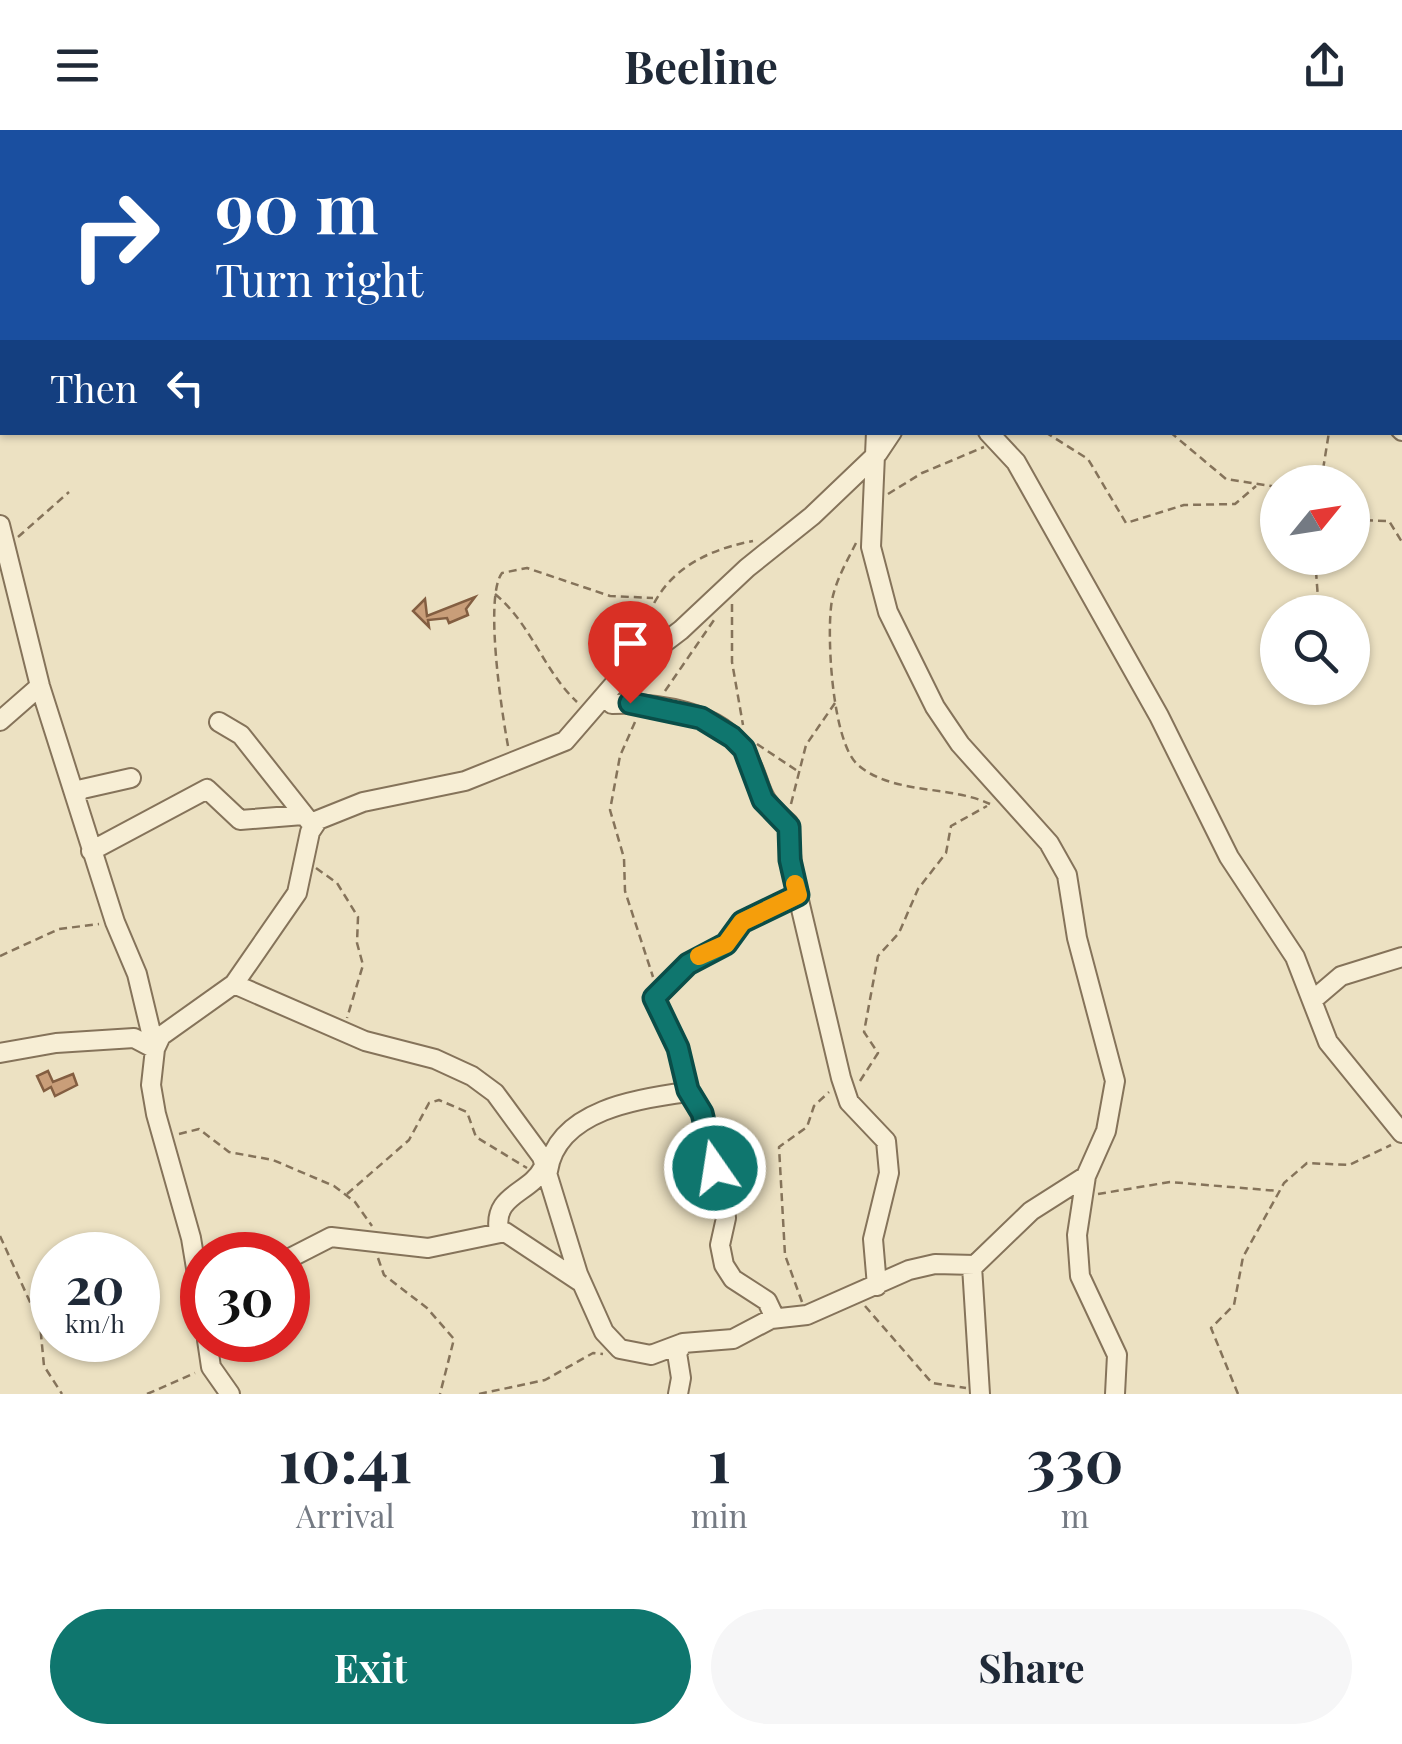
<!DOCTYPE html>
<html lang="en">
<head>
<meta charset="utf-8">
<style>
	body { margin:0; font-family:"Playfair Display",serif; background:#f6f6f7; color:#1f2937; height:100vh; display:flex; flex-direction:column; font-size:38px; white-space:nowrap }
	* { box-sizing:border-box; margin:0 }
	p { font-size:32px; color:#747a83 }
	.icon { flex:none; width:55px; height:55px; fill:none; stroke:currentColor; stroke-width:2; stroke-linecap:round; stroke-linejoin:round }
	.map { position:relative; height:1264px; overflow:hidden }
	.drawer { display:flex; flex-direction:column; background:#fff; flex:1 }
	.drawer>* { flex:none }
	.hud { position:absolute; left:0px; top:0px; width:1402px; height:305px; box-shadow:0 2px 8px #0004; background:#1a4fa0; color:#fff; overflow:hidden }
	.needle { width:65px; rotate:60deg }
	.controls { position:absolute; left:1260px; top:335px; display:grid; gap:20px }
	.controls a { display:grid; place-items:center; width:110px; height:110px; border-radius:50%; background:#fff; box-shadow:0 2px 8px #0004; font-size:50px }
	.speed { position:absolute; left:30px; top:1102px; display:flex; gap:20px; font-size:50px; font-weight:700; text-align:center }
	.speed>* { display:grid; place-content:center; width:130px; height:130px; border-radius:50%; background:#fff; box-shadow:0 2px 8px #0004; line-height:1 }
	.speed small { font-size:25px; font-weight:400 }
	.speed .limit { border:15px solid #d22; background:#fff; color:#111 }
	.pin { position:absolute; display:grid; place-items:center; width:85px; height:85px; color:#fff; margin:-102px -42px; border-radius:50% 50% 50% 0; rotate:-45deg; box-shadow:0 0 10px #0007 }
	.pin .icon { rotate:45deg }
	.me { position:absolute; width:110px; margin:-55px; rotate:347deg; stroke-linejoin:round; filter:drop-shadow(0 0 8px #0008) }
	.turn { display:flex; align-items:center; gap:35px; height:210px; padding:0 50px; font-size:45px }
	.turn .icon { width:130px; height:130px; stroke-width:2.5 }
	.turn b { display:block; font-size:70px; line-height:85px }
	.then { display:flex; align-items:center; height:95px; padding:0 50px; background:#0003; gap:20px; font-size:38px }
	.eta { display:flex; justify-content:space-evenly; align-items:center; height:170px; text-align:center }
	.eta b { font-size:60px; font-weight:700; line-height:70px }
	.button { display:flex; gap:20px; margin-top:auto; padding:20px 50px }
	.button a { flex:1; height:115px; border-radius:60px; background:#0f766e; color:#fff; font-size:40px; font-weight:700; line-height:115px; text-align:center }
	.button a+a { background:#f6f6f7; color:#1f2937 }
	header { display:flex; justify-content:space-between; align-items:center; height:130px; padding:0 50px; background:#fff; font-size:45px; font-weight:700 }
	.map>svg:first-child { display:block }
</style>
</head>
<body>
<header><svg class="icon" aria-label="menu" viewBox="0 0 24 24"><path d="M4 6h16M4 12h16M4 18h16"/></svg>Beeline<svg class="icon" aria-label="share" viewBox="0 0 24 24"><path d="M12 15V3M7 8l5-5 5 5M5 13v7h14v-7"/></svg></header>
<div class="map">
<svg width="1402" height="1264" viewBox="0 0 1402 1264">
	<rect width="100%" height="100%" fill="#ece1c2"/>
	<path fill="#c99e79" stroke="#835e41" stroke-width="2.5" d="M 475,467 L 466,479 L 468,485 L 449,493 L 447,488 L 428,490 L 429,497 L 413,481 L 425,469 L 427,486 Z
		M 48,941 L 53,952 L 73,944 L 77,955 L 55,966 L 51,957 L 44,961 L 37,946 Z"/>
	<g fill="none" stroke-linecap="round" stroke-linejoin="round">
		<g stroke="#85735a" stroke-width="22">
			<path id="minor" d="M 452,0 L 456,2
				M 742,0 L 743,2
				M 1035,0 L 1043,2
				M 1400,113 L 1402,113
				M 1400,299 L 1402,301
				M 876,302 L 871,417 L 888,482 L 935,577 L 960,614 L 1049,713 L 1067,745 L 1077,808 L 1115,951 L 1106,1001 L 1086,1046 L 1077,1105 L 1080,1146 L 1117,1225 L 1115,1264
				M 988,302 L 1016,332 L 1159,586 L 1229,727 L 1295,827 L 1328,912 L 1402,1003
				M 0,395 L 40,556 L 115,792 L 137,844 L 155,919 L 151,955 L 156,984 L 191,1108 L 202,1174
				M 612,574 C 655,572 721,581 745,622 C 765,656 753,664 788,693 L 793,745 L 841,948 L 849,972 L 886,1011 L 889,1043 L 873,1109 L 877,1156
				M 0,591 L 40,556
				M 219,592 L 241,605 L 309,691
				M 77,666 L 78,660 L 131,648
				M 91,721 L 207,659 L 240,690 L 303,685
				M 234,854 L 365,911 L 435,929 L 472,946 L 495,963 L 542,1027 L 578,1144 L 604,1202 L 620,1219 L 651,1225 L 683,1213 L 733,1209 L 771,1189 L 807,1185 L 909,1140 L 935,1134 L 975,1135 L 1031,1081 L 1086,1046
				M 1314,869 L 1341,846 L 1402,827
				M 0,923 L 56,913 L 134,908 L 155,919 L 161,906 L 234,854 L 297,763 L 310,702 L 318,690 L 363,672 L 465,651 L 565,611 L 623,544 L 681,500 L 747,438 L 812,386 L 878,323 L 892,302
				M 499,1102 C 492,1064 530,1064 543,1038 L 548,1041 C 557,980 640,968 688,962
				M 288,1129 L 331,1107 L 428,1118 L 505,1102 L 579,1151
				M 972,1136 L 980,1264
				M 775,1188 L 767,1171 L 733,1149 L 724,1135 L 720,1115 L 726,1088 L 723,1060 L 702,983 L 687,960 L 678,918 L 655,869 L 688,834 L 726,813 L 741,792 L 798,765
				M 207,1210 L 211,1237 L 230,1264
				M 678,1264 L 681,1248 L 677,1223 L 683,1213"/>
		</g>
		<path stroke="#85735a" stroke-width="2.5" stroke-dasharray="8 5" stroke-linecap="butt" d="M 1063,0 L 1063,2
			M 1113,0 L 1115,2
			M 562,2 L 563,0
			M 761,2 L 766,0
			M 1173,2 L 1175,0
			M 1400,41 L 1402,41
			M 1045,302 L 1088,329 L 1126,393 L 1184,375 L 1235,374 L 1256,356
			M 1170,302 L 1226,349 L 1278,357
			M 1321,352 L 1329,302
			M 888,364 L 922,343 L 984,317
			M 1352,390 L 1389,391 L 1402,412
			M 18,407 L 69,362
			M 856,413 C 847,431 836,450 832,470 C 826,503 832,613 858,635 C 893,665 950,655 990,674
			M 1315,428 L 1319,482
			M 495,464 C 532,495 543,540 577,572
			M 732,474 L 732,532 L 743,595
			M 642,510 C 652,450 695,422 753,411
			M 665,561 L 714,490
			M 635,592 L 620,626 L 610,680 L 624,728 L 625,761 L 653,847
			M 757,614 L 796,640
			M 508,616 C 502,584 484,467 502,443 L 527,438 L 610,466 L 653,468
			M 791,674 L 806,615 L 835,573
			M 316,738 L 337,753 L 358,787 L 357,813 L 363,835 L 347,888
			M 0,826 L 59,799 L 99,794
			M 860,951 L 878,923 L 864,902 L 878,826 L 899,803 L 918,759 L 946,723 L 951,696 L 987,676
			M 179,1004 L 199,999 L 229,1022 L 273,1030 L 334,1056 L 355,1072 L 372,1096
			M 347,1064 L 409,1010 L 429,973 L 439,970 L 467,982 L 476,1007 L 527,1038
			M 1098,1064 L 1170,1052 L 1279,1061
			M 0,1106 L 40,1194 L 44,1236 L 62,1264
			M 378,1128 L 384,1145 L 427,1178 L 454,1209 L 440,1264
			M 802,1172 L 785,1125 L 779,1017 L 807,997 L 814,976 L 829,962
			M 865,1176 L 932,1253 L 966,1258
			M 147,1264 L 195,1243
			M 479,1264 L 545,1250 L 593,1223 L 603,1224
			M 1238,1264 L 1211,1198 L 1234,1175 L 1243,1127 L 1284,1053 L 1307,1033 L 1349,1035 L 1391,1015"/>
		<use href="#minor" stroke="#f7eed5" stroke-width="18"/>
	</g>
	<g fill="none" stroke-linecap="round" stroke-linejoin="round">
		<g stroke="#0a4d48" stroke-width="25">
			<path id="route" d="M 630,573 L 701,588 L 732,607 L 744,619 L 763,670 L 789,697 L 790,730 L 798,765 L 742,792 L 726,814 L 688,834 L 654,868 L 678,918 L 688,960 L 702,983 L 715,1038"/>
		</g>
		<use href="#route" stroke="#0f766e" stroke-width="18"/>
		<path stroke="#f59e0b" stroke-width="18" d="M 699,826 L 726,814 L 742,792 L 798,765 L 795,754"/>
	</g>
</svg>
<div class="controls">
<a><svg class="needle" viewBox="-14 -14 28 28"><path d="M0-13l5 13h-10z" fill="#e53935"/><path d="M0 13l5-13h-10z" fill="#747a83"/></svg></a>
<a><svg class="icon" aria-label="search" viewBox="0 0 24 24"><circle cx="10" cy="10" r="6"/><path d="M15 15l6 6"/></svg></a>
</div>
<div class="speed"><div>20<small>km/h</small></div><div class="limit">30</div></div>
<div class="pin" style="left:630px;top:573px;background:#d93025"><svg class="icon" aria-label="arrive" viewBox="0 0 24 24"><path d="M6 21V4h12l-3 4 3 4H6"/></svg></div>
<svg class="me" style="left:715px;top:1038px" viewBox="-20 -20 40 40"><circle r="17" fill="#0f766e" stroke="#fff" stroke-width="3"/><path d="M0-11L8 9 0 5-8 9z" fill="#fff"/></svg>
<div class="hud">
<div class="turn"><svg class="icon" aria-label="right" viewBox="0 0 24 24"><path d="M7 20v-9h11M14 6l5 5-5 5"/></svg><div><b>90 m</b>Turn right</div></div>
<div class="then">Then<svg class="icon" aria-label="left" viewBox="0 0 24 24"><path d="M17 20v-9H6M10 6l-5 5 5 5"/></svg></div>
</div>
</div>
<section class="drawer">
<div class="eta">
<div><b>10:41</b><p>Arrival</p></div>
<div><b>1</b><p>min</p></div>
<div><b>330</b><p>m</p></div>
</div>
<div class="button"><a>Exit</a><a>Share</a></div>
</section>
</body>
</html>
